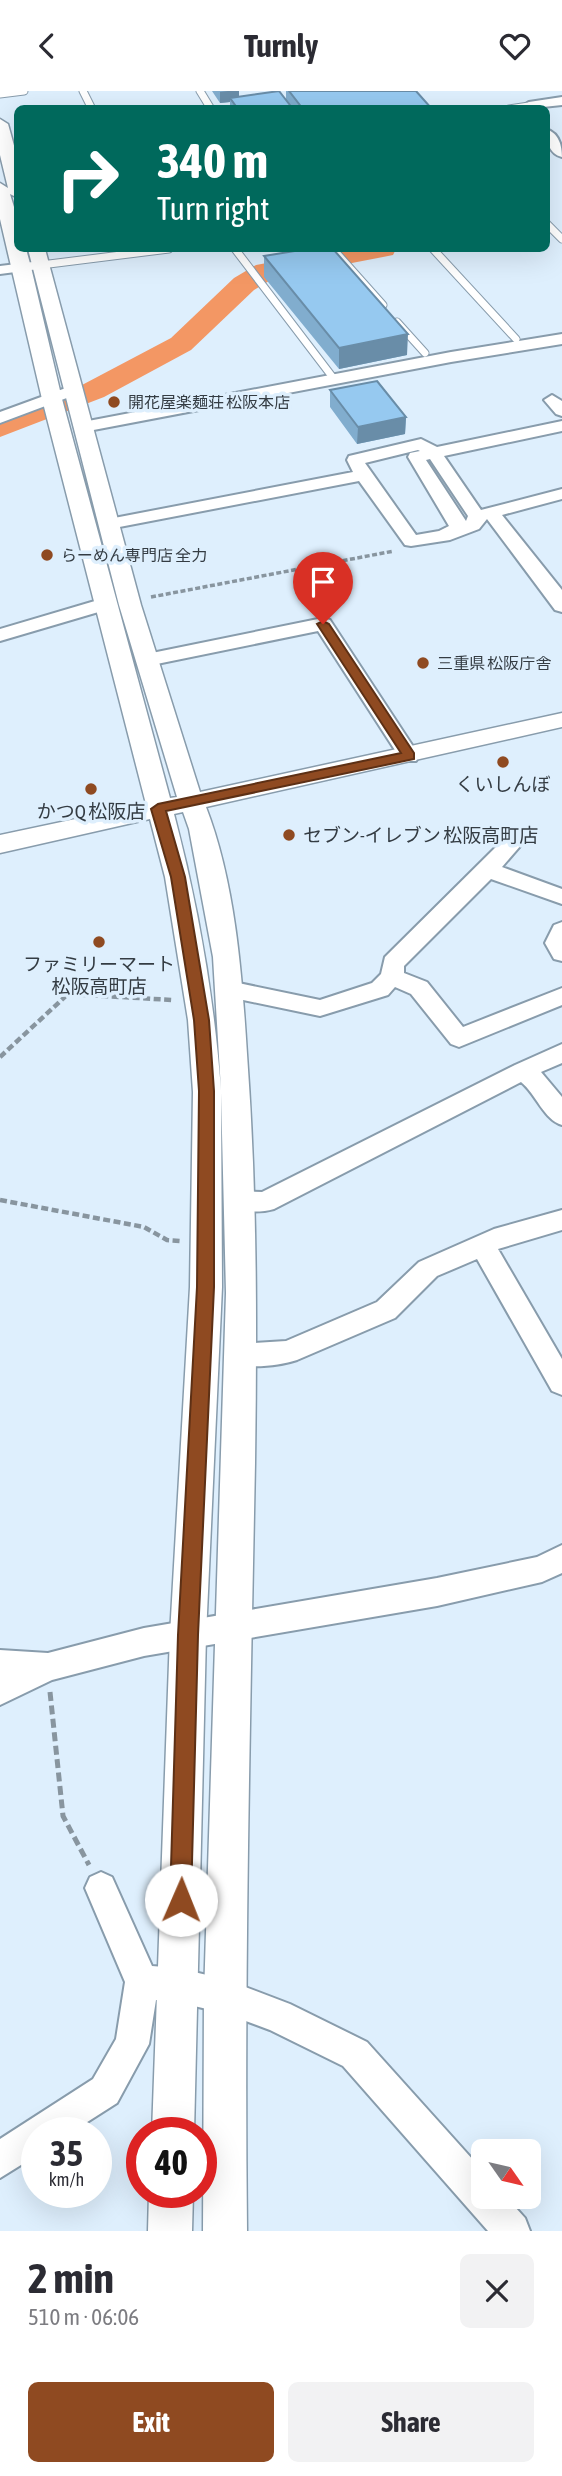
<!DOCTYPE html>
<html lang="en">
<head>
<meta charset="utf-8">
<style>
	body { margin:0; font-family:"Asap Condensed","Noto Sans JP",sans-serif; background:#f2f2f3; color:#2b2b33; height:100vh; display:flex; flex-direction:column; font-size:26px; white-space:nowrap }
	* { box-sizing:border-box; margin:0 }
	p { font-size:23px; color:#7c7c81 }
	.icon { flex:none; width:38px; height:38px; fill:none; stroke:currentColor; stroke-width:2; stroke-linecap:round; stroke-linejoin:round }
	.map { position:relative; height:2140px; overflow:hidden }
	.side { display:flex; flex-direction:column; background:#fff; flex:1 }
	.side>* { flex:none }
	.hud { position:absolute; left:14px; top:14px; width:536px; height:147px; border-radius:10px; box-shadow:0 7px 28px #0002; background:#00695c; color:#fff; overflow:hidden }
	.needle { width:46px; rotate:124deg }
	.fabs { position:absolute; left:471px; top:2048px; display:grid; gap:14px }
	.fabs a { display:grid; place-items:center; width:70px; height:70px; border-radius:10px; background:#fff; box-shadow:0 7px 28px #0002; font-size:35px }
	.speed { position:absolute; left:21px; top:2026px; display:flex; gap:14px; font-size:35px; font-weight:700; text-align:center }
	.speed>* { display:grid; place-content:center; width:91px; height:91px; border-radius:50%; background:#fff; box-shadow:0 7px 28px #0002; line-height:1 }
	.speed small { font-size:18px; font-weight:400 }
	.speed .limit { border:10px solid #d22; background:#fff; color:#111 }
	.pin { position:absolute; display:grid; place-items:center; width:60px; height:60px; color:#fff; margin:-72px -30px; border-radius:50% 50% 50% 0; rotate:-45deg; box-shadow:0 0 7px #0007 }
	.pin .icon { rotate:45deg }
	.me { position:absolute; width:77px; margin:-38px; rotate:1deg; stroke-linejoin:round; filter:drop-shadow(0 0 5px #0008) }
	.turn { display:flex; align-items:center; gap:24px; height:147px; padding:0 28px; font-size:32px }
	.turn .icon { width:91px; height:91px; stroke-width:2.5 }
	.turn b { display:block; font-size:49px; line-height:60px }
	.round { display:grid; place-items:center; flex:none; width:74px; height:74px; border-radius:10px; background:#f2f2f3 }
	.headline { display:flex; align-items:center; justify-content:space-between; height:119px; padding:0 28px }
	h1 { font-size:42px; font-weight:700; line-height:52px }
	.action { display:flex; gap:14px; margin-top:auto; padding:14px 28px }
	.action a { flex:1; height:80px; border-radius:10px; background:#8f4a21; color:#fff; font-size:28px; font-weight:700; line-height:80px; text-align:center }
	.action a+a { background:#f2f2f3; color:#2b2b33 }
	header { display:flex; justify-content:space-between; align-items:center; height:91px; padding:0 28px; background:#fff; font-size:32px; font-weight:700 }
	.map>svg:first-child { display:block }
</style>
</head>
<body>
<header><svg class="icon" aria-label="back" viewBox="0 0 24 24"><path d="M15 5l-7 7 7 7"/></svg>Turnly<svg class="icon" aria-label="heart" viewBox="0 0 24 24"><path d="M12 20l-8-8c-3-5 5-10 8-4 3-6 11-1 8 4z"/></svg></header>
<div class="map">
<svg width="562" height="2140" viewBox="0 0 562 2140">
	<rect width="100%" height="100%" fill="#deeffd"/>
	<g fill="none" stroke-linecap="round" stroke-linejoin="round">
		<path fill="#f39764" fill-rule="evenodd" d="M 342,158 L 396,158 L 393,164 L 383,166 L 274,187 L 254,199 L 191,259 L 104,306 L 0,346 L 0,326 L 82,294 L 171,247 L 234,187 L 256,174 Z"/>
		<g stroke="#889cac" stroke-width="9">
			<path id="service" d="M 83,0 L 92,18
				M 200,0 L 211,18
				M 0,3 L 24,0
				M 509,18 L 529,15
				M 546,132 L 562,148
				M 235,158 L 334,288
				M 333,158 L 383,214
				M 433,158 L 516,248
				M 41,174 L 169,158
				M 397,231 L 425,262"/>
		</g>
		<g stroke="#889cac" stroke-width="4">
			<path id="minor" d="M 562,6 L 562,14 L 524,18 L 523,15 L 529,11 Z
				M 546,38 C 559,42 562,55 562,66 C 549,63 546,49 546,38 Z
				M 41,170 L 48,174 L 46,177 L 0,183 L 0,175 Z
				M 562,243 L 562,253 L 451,271 L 83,341 L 75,336 L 83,331 L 451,261 Z
				M 74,294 L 80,296 L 82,299 L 80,302 L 0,332 L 0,321 Z
				M 552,304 L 562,310 L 562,325 L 556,323 L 544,309 Z
				M 562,330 L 562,340 L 444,365 L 481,419 L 562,398 L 562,408 L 502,424 L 562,499 L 562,521 L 555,519 L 487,428 L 479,438 L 450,449 L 411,455 L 405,454 L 359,390 L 109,438 L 100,433 L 109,428 L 353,381 L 347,369 L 349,365 L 421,348 L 437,356 ZM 418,359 L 420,360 L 410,362 L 408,366 L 449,435 L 439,440 L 416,444 L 365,372 ZM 430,368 L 468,425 L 466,430 L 426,369 Z
				M 105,507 L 114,513 L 112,517 L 0,550 L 0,538 Z
				M 323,527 L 330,529 L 416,660 L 419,665 L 416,670 L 402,670 L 318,540 L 147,575 L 137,569 L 147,563 Z
				M 511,746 L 518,748 L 522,753 L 502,776 L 562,798 L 562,813 L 491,788 L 404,875 L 404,882 L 427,891 L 463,936 L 562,897 L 562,914 L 459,956 L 451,953 L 411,903 L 395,896 L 388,904 L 320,925 L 229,906 L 221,904 L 218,898 L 221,892 L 229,890 L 320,909 L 372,892 L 381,883 L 385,866 L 504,748 Z
				M 562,831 L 562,870 L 554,868 L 545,852 L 554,834 Z
				M 562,953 L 562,972 L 541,981 L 562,1006 L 562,1034 C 544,1029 536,1003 521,991 L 274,1118 C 260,1122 245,1121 231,1117 L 228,1110 L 231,1103 L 240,1100 L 262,1101 L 515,974 Z
				M 562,1119 L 562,1139 L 498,1158 L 562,1268 L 562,1304 L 552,1300 L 477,1168 L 437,1185 L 395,1227 L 297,1269 C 279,1275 249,1278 231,1272 L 227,1264 L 231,1256 L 240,1253 L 286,1250 L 377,1211 L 419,1171 L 494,1138 Z
				M 562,1454 L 562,1482 L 542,1491 L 437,1515 L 144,1565 L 52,1589 L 0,1614 L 0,1559 L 48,1562 L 144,1537 L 437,1487 L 537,1466 Z
				M 101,1781 L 112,1786 L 152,1875 L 177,1877 L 224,1888 L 290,1913 L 367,1951 L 483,2080 L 483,2105 L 505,2105 L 525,2127 L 530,2140 L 488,2140 L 343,1975 L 270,1939 L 224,1922 L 177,1911 L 156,1909 L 149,1953 L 117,2012 L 70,2042 L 37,2042 L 37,2064 L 0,2087 L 0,2048 L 93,1988 L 116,1948 L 125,1891 L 85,1797 L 90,1786 Z"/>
		</g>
		<g stroke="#889cac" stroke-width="3">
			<path id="tertiary" d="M 0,28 L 8,33 L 18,69 L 18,107 L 10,103 L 18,129 L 18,158 L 26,158 L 31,176 L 62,308 L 170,707 L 177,706 L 119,514 L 28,158 L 45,158 L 141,514 L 200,701 L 562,622 L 562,636 L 206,716 C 235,791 242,882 247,963 C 257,1099 257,1235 255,1372 C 250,1628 244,1884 247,2140 L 203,2140 L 204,1905 L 226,1202 L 221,1002 L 222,1196 L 206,1544 L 194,2042 L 152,2042 L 170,1544 L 190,1196 L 193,1001 L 188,929 L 165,786 L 150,728 L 0,762 L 0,744 L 146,713 L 42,308 L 0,128 L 0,92 L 8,97 L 0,64 ZM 183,721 L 189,738 L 213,866 L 221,999 C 214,906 198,814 174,723 Z
				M 149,2102 L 193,2102 L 192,2140 L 148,2140 Z"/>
		</g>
		<path stroke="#88959f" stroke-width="3.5" stroke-dasharray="5 2.5" stroke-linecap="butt" d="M 151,506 L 394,460"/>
		<path stroke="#88959f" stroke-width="4.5" stroke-dasharray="7 3.5" stroke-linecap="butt" d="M 0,966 L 68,903 L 173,909
			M 0,1109 L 144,1136 L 167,1149 L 181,1150"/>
		<path stroke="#88959f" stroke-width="5" stroke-dasharray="9 4.5" stroke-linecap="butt" d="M 50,1601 L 63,1725 L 89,1774"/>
		<use href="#service" stroke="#fff" stroke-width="7"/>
		<use href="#minor" fill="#fff" fill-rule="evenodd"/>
		<use href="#tertiary" fill="#fff" fill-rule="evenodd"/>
	</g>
	<path fill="#81adce" d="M 212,0 L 239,0 L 239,6 L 286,9 L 286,0 L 416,0 L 432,18 L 230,18 L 230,11 L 220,12 Z
		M 264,165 L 407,264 L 339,278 L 264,186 Z
		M 330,299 L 406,326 L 405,343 L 357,353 L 330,316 Z"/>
	<path fill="#698da8" d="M 228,0 L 239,0 L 239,9 L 230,7 L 230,11 L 220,12 L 220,1 Z
		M 408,243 L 407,264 L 339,278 L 339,257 Z
		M 406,326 L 405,343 L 357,353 L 358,336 Z"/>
	<path fill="#96c9f0" stroke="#698da8" stroke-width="2" d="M 279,0 L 293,18 L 238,18 L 230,7 Z
		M 289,0 L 416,0 L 432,18 L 303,18 Z
		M 307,158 L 333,158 L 408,243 L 339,257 L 264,165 Z
		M 377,290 L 406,326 L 358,336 L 330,299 Z"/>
	<path fill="#8f4a21" stroke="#5d3015" stroke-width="2" d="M 323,530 L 329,533 L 414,662 L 414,668 L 166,720 L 185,786 L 209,929 L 214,1000 L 214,1196 L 198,1544 L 191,1809 L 188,1816 L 181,1820 L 173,1816 L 170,1809 L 178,1544 L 197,1196 L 199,1000 L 194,929 L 171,786 L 151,718 L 158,713 L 401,662 L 317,533 Z"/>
	<g fill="#8f4a21" stroke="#deeffd" stroke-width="2.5">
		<circle cx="114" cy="311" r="7"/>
		<circle cx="47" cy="464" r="7"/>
		<circle cx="423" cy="572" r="7"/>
		<circle cx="503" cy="671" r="7"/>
		<circle cx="91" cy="698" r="7"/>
		<circle cx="289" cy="744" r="7"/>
		<circle cx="99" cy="851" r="7"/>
	</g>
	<g text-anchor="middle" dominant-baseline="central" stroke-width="7" stroke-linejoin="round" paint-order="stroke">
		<g font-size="16" fill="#343c43" stroke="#deeffd" text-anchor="start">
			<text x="128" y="311">開花屋楽麺荘 松阪本店</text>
			<text x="61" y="464">らーめん専門店 全力</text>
			<text x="437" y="572">三重県 松阪庁舎</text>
		</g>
		<g font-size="19" fill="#343c43" stroke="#deeffd">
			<text x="503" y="693">くいしんぼ</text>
			<text x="91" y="720">かつQ 松阪店</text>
			<text x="303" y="744" text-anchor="start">セブン-イレブン 松阪高町店</text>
			<text x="99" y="873">ファミリーマート<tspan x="99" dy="22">松阪高町店</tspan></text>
		</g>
	</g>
</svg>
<div class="fabs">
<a><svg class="needle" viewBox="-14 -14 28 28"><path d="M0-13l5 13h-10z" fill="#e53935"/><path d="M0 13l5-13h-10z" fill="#7c7c81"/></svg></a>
</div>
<div class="speed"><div>35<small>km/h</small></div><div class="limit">40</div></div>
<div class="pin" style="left:323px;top:533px;background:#d93025"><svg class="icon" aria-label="arrive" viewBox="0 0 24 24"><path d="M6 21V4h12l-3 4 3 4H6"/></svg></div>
<svg class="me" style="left:181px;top:1809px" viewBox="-20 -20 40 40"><circle r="19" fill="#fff"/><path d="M0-13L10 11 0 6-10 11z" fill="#8f4a21"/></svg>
<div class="hud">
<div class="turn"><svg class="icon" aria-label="right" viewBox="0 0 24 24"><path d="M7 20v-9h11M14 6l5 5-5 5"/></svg><div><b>340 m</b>Turn right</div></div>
</div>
</div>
<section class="side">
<div class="headline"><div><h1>2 min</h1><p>510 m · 06:06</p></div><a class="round"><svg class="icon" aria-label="close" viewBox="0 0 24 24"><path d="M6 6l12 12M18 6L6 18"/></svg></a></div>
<div class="action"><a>Exit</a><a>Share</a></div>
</section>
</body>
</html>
